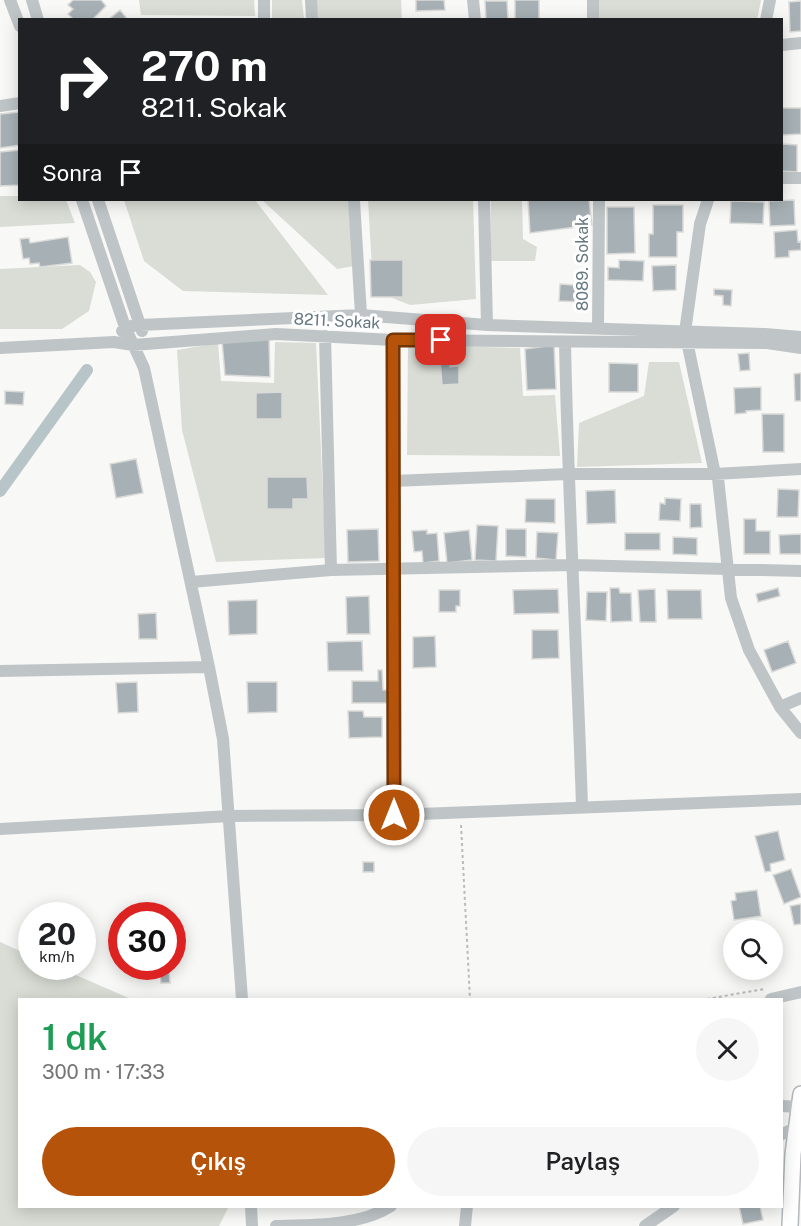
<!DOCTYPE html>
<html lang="tr">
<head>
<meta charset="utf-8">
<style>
	body { margin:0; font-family:"Public Sans",sans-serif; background:#f6f6f6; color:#202124; height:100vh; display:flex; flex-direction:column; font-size:22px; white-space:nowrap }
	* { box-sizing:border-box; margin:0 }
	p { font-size:20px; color:#757577 }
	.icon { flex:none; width:33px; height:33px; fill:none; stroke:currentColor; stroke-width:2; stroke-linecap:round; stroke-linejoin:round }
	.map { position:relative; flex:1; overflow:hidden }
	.panel { position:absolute; left:18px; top:998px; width:765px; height:210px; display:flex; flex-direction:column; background:#fff; border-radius:0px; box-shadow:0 3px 15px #0003 }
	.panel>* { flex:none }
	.guide { position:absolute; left:18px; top:18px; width:765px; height:183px; border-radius:0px; box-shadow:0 3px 15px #0003; background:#202124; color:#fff; overflow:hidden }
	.buttons { position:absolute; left:723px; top:920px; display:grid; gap:12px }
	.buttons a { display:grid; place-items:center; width:60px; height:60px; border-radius:50%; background:#fff; box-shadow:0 3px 15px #0003; font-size:30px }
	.speed { position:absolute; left:18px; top:902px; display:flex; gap:12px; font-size:30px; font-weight:700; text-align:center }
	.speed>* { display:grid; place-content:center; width:78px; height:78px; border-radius:50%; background:#fff; box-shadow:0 3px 15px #0003; line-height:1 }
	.speed small { font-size:15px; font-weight:400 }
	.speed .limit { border:9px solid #d22; background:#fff; color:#111 }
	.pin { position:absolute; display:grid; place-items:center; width:51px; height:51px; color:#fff; margin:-26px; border-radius:12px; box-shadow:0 3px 9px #0006 }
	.me { position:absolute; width:66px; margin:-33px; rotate:0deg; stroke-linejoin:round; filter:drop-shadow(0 0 4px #0008) }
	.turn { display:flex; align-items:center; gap:21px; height:126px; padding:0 24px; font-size:27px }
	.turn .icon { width:78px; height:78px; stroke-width:2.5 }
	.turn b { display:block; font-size:42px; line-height:51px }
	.then { display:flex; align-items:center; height:57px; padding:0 24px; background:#0003; gap:12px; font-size:22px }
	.round { display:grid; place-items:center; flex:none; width:63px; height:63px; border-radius:32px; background:#f6f6f6 }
	.headline { display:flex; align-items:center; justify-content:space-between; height:102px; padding:0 24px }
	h1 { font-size:36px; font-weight:600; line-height:45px; color:#1e9e55 }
	.button { display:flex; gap:12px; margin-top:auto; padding:12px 24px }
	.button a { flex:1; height:69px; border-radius:36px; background:#b45309; color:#fff; font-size:24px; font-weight:600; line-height:69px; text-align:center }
	.button a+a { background:#f6f6f6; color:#202124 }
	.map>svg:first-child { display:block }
</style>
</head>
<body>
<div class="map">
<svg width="801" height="1226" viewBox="0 0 801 1226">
	<rect width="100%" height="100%" fill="#f8f8f6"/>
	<path fill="#d9ddd5" d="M 139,0 L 254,0 L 255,16 L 141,15 Z
		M 272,0 L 302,0 L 304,19 L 272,19 Z
		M 314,0 L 401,0 L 402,19 L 314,19 Z
		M 598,0 L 761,0 L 757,20 L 599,19 Z
		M 0,196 L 19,196 L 20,200 L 66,200 L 75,223 L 0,227 Z
		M 124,200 L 255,200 L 328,295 L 183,291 L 144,261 Z
		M 262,200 L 351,200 L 354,266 L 337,269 Z
		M 368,200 L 473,200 L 476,299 L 410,305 L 382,294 L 373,285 Z
		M 491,200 L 522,200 L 523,239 L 537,247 L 535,261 L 490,261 Z
		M 80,265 L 90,272 L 96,282 L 89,311 L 62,329 L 0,329 L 0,269 Z
		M 275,342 L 316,343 L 326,558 L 216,562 L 182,430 L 177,350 L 218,343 L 221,381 L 274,383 Z
		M 408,345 L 520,348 L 523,396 L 555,395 L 560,456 L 407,455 Z
		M 649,362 L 679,362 L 702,463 L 577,467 L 579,423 L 644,396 Z
		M 0,942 L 31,956 L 32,966 L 55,966 L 131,999 L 20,999 L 20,1206 L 229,1206 L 219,1226 L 0,1226 Z"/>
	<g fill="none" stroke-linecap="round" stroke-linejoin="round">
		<path stroke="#b8c5c8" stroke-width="12" d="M 0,491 L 87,370"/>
	</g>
	<path fill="#a7b1b5" stroke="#dadad8" stroke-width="1.5" d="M 73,0 L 101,0 L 106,6 L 92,20 L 74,20 L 68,14 L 73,9 L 68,5 Z
		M 416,0 L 444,0 L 445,10 L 416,11 Z
		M 515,0 L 539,0 L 539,20 L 515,20 Z
		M 485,1 L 507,1 L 508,20 L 486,20 Z
		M 801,1 L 801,31 L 790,32 L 789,2 Z
		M 120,10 L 128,20 L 108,20 Z
		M 782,108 L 801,108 L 801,134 L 782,135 Z
		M 20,112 L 20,145 L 0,148 L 0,114 Z
		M 782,144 L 797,145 L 797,172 L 782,171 Z
		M 20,150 L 20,185 L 0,186 L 0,152 Z
		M 528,200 L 589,200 L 592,225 L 530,233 Z
		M 794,200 L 795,225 L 770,226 L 769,201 Z
		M 731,201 L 764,202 L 763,224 L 730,223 Z
		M 653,205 L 683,205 L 683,232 L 677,232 L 677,257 L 649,257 L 649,234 L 653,234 Z
		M 607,207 L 634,207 L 635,253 L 607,254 Z
		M 797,230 L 798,242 L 801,241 L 801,250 L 789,251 L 789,257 L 775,258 L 774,232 Z
		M 68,237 L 72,263 L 40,267 L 39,263 L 30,264 L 29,258 L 23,259 L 20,239 L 29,238 L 30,243 Z
		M 370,260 L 403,260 L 403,297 L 371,297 Z
		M 619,260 L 644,261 L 643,281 L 608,280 L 608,267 L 619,268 Z
		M 676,265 L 676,290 L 653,291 L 652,266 Z
		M 560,284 L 585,286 L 585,302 L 559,301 Z
		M 714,289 L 732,290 L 731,306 L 723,305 L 723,296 L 714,295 Z
		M 269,337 L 270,377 L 225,375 L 222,341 Z
		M 554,345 L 556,389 L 527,390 L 525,349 Z
		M 749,353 L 750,370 L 740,371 L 738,354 Z
		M 440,360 L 450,360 L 450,367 L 459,366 L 459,384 L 442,385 Z
		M 609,363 L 638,364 L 638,392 L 609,392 Z
		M 801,373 L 801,401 L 795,401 L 794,374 Z
		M 761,387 L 761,410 L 746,411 L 746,413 L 735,414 L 734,388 Z
		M 5,391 L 24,392 L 23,405 L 5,404 Z
		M 282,392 L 282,419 L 256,419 L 256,393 Z
		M 762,414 L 784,414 L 784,452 L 763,452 Z
		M 136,459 L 143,493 L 116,498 L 110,464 Z
		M 267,477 L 307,477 L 308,499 L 293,499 L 293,509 L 267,509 Z
		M 778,489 L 799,490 L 798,517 L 777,517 Z
		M 615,490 L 616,523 L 587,524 L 586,491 Z
		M 665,498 L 681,499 L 680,521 L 659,520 L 660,503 L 665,504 Z
		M 526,499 L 555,499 L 555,523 L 525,522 Z
		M 690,504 L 701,504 L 702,527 L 690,528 Z
		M 744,519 L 756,519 L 756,531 L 770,531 L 770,554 L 744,554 Z
		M 477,525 L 498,526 L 496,561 L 475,560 Z
		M 378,529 L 379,561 L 348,562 L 347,530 Z
		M 506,529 L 526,529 L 526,557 L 506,556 Z
		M 427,530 L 427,534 L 437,533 L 439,561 L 423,563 L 422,551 L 414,552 L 412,531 Z
		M 469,530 L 472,560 L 447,563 L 444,533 Z
		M 537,532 L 558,533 L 556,560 L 536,558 Z
		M 625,533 L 660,533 L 660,550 L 625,550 Z
		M 801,534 L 801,554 L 780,554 L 779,535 Z
		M 673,537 L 697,538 L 697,555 L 673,554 Z
		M 610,588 L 619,588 L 620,593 L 631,593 L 632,621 L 611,622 Z
		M 778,588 L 780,596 L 758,602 L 756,594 Z
		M 558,589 L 559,613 L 514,614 L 513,590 Z
		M 655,589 L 656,622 L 640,622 L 638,590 Z
		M 439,590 L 460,590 L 460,606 L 456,606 L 456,612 L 439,612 Z
		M 667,590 L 701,590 L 702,619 L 668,619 Z
		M 587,592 L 607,592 L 606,621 L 586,620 Z
		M 369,596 L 370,634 L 347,634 L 346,597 Z
		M 257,600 L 257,634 L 229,635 L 228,601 Z
		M 156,613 L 157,639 L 139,639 L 138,614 Z
		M 532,630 L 558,630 L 559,658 L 532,659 Z
		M 435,636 L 436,667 L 413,668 L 413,637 Z
		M 362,641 L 363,671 L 328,671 L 327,642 Z
		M 788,641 L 796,663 L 772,672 L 764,650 Z
		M 378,670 L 382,670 L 383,690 L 388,690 L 389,703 L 352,703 L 352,681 L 378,681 Z
		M 137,682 L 138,712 L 118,713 L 116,683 Z
		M 247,682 L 277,682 L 277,712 L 248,713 Z
		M 348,711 L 363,711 L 364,717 L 382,717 L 382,737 L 349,738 Z
		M 778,831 L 785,860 L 770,864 L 771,871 L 765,872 L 755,836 Z
		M 363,862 L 374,862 L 374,872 L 363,872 Z
		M 791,869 L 801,897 L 784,904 L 773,875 Z
		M 757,890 L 761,916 L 734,920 L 731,901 L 736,900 L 735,893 Z
		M 801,904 L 801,924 L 794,925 L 790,906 Z
		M 160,971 L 169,971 L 170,983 L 161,983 Z
		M 739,1206 L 760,1206 L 763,1220 L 743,1224 Z"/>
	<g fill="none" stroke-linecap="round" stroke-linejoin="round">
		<g stroke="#b3b9bc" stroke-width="18">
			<path id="major" d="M 790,1226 L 793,1154 L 801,1094"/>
		</g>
		<path stroke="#b8bcbe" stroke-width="2" stroke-dasharray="3 3" stroke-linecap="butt" d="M 461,825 L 470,999
			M 707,999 L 764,989"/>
		<path stroke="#bfc5c7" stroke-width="12" d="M 10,0 L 20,26
			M 32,0 L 38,20
			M 264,0 L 264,20
			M 311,0 L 312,20
			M 473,0 L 475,20
			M 593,0 L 593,20
			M 766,20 L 770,0
			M 782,45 L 801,43
			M 0,106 L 20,103
			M 782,178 L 801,178
			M 82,200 L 125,327 L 144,368 L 209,667 L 223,739 L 242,999
			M 98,200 L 142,331
			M 354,200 L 361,315
			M 484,200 L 487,325
			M 708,200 L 700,224 L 685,332 L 715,474 L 718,478 L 731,598 L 749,650 L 780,707 L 801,733
			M 598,328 L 599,200
			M 122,331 L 125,327 L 140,325 L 361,315 L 487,325 L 765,334 L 801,337
			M 325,336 L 331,570
			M 393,340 L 394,815
			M 565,342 C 568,497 577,652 582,806
			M 0,348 L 114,342 L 133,345 L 276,334 L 393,340 L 767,343 L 801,348
			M 393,481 L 568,474 L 715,474 L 801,469
			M 191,582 L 331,570 L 574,565 L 801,571
			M 0,671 L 209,667
			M 780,707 L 801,698
			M 0,829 L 230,816 L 394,815 L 801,799
			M 771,999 L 801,992
			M 782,1106 L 799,1107
			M 782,1134 L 796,1128
			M 251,1206 L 252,1226
			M 276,1226 C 313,1225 360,1226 391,1206
			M 465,1226 L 467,1206
			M 645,1226 L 674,1206"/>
		<use href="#major" stroke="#fff" stroke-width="15"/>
	</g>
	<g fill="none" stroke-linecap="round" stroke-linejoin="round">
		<g stroke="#753606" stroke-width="15">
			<path id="route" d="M 394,815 L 393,340 L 441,340"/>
		</g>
		<use href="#route" stroke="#b45309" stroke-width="10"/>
	</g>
	<g text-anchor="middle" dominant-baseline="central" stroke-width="6" stroke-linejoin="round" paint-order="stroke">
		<g font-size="16" fill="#65777f" stroke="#fff">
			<text transform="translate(582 264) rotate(-90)">8089. Sokak</text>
			<text transform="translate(337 321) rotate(3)">8211. Sokak</text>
		</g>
	</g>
</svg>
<div class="buttons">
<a><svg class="icon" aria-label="search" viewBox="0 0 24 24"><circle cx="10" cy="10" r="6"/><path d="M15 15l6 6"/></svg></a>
</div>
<div class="speed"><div>20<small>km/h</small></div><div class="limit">30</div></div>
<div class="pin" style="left:441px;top:340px;background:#d93025"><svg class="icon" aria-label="arrive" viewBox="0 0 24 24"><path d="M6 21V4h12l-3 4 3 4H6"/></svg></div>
<svg class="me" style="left:394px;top:815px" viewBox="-20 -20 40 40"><circle r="17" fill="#b45309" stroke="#fff" stroke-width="3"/><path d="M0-11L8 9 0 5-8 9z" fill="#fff"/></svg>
<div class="guide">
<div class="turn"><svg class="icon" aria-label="right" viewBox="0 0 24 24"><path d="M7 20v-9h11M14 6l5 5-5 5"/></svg><div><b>270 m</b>8211. Sokak</div></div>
<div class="then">Sonra<svg class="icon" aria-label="arrive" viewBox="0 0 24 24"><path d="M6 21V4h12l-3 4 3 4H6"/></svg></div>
</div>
<section class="panel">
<div class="headline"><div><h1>1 dk</h1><p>300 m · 17:33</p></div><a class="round"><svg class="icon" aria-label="close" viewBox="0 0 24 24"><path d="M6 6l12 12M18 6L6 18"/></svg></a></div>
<div class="button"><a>Çıkış</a><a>Paylaş</a></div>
</section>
</div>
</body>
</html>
